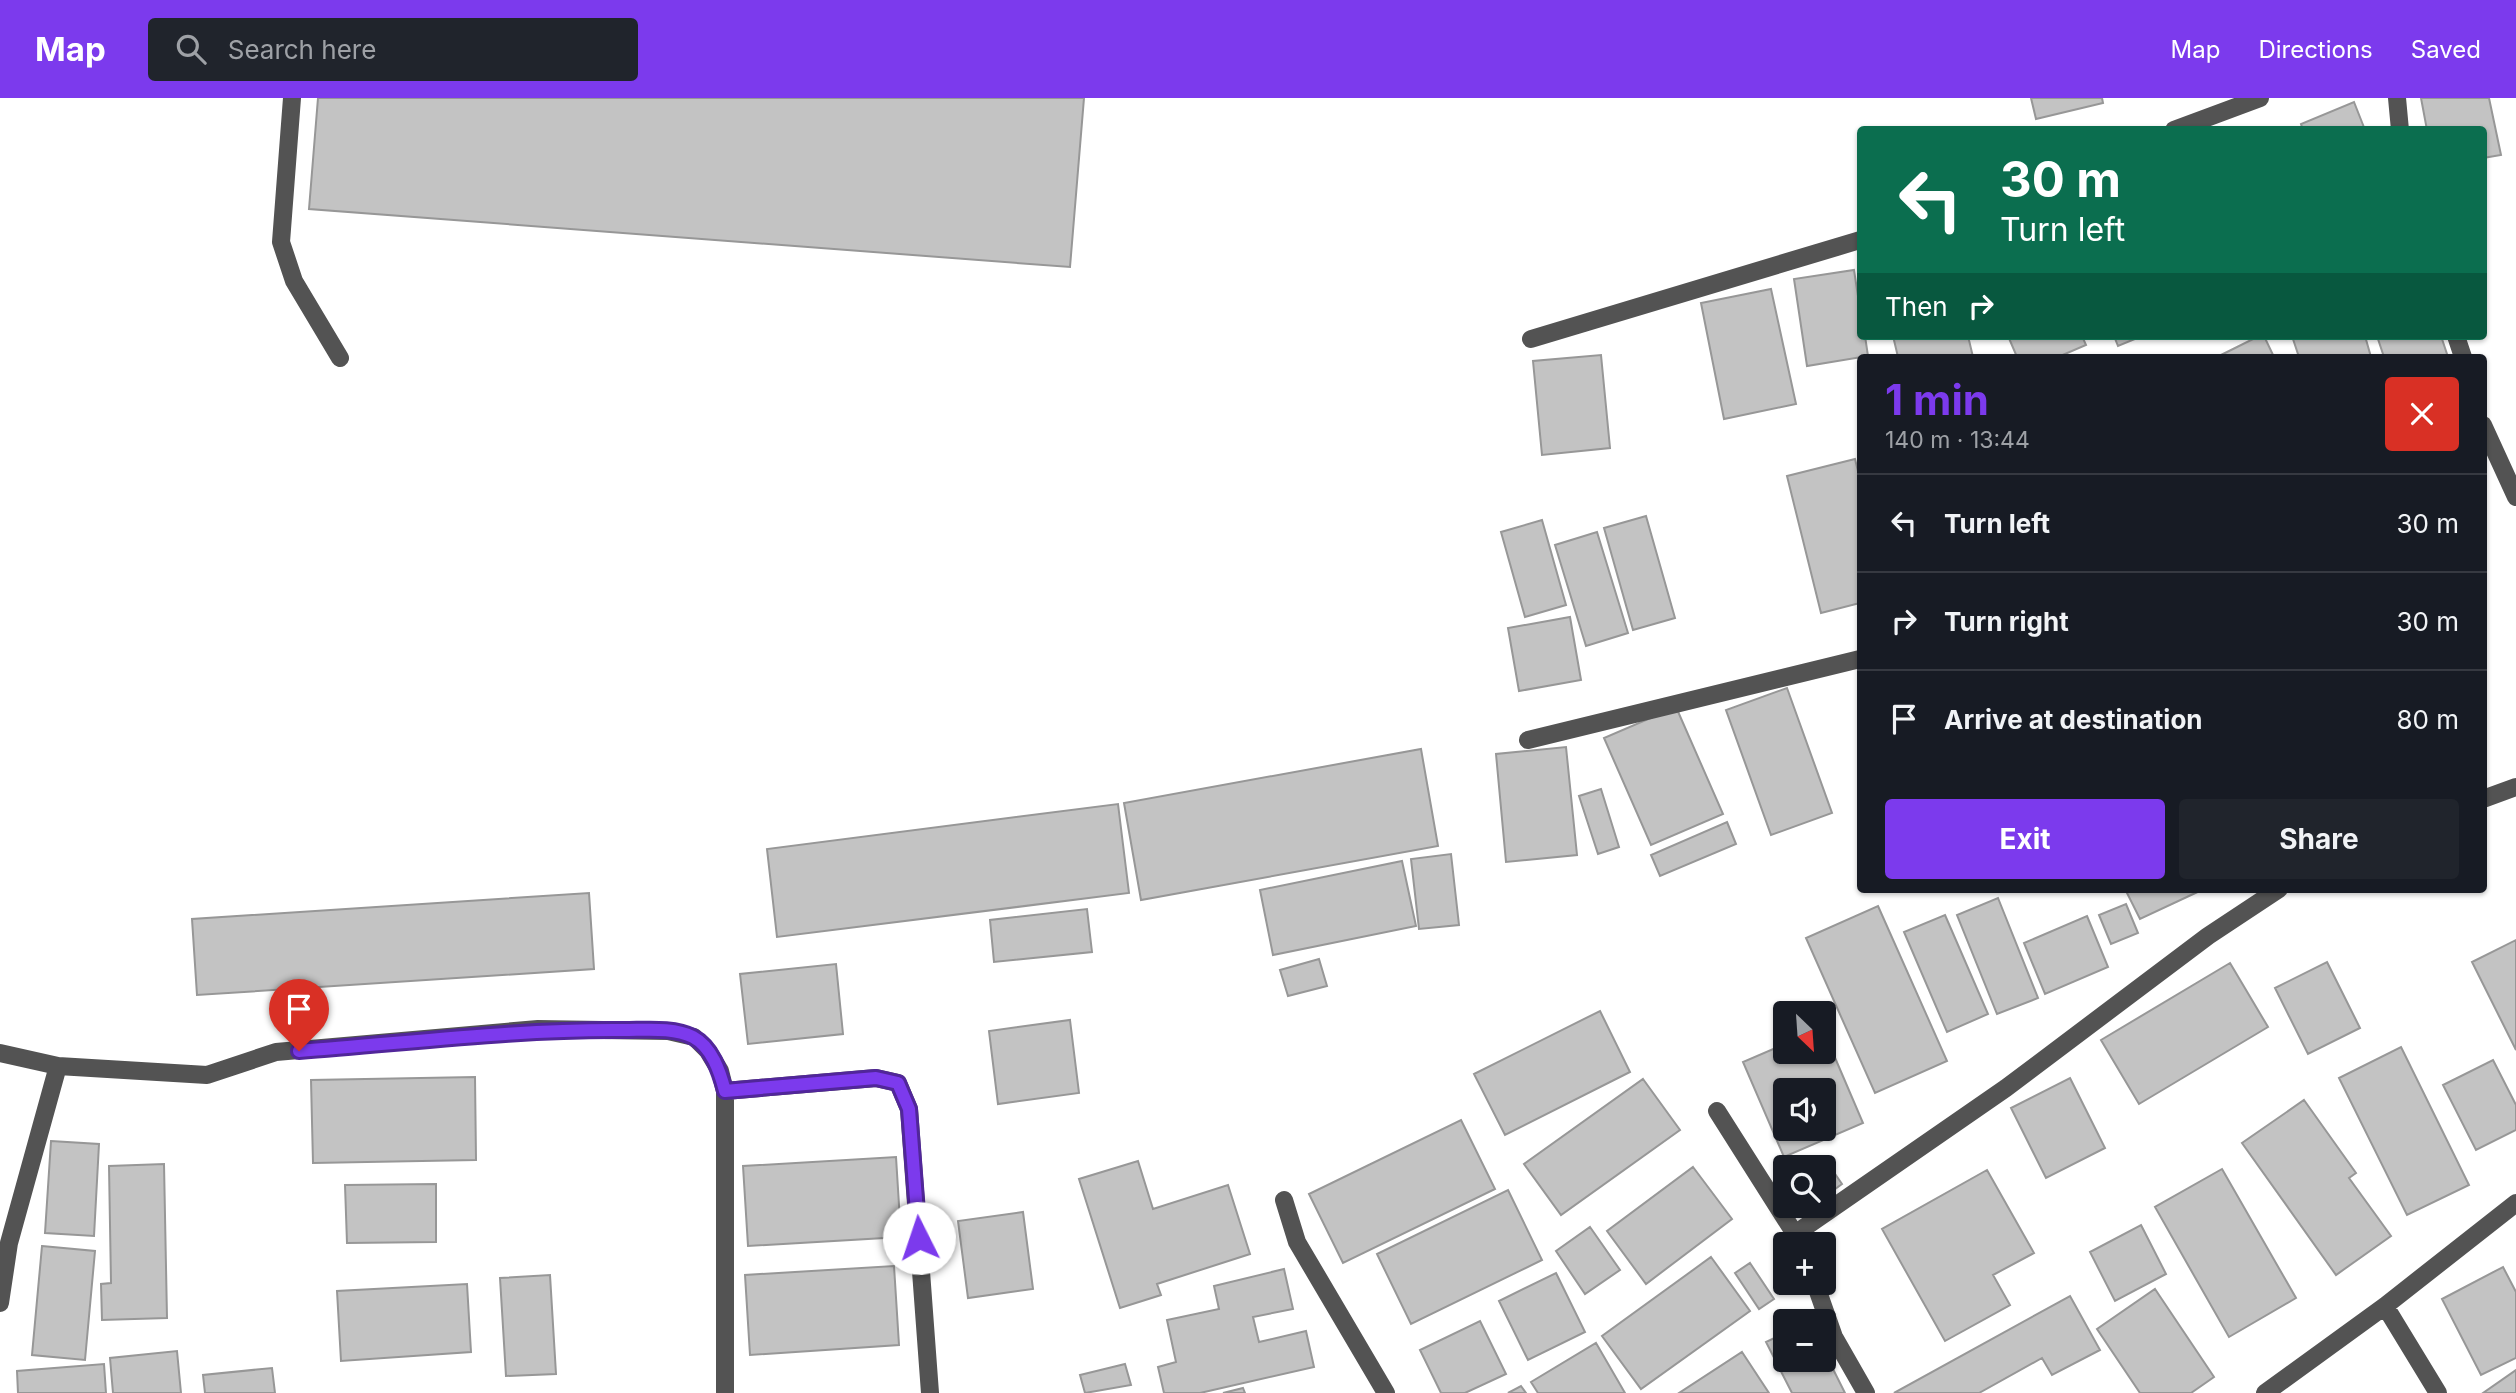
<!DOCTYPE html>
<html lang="en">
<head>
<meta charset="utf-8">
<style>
	body { margin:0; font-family:Inter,sans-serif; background:#20242c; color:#f1f3f6; height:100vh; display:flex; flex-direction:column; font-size:26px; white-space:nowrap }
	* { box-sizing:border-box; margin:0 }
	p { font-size:23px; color:#9ea1a6 }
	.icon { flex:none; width:38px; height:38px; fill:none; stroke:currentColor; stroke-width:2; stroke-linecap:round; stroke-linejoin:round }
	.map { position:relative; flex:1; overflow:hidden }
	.details { position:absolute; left:1857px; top:256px; width:630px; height:539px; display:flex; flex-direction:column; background:#171b24; border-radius:7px; box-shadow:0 2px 5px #0004 }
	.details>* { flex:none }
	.top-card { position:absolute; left:1857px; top:28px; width:630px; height:214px; border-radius:7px; box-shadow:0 2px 5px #0004; background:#0b6e4f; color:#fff; overflow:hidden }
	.needle { width:46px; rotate:155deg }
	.fabs { position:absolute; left:1773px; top:903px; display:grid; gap:14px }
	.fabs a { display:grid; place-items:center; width:63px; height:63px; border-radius:7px; background:#171b24; box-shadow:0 2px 5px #0004; font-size:35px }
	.pin { position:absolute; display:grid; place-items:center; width:60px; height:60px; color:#fff; margin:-72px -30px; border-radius:50% 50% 50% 0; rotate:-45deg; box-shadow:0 0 7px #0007 }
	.pin .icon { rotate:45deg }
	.me { position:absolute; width:77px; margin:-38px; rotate:356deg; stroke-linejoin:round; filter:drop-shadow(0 0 5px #0008) }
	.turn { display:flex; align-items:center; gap:24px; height:147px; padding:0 28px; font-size:32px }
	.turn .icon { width:91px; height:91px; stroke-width:2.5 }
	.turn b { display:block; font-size:49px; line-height:60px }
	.then { display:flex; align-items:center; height:66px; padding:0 28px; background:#0003; gap:14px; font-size:26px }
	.round { display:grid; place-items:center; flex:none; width:74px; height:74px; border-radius:7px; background:#20242c }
	.head { display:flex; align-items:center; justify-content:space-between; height:119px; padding:0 28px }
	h1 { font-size:42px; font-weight:700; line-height:52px; color:#7c3aed }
	.button { display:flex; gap:14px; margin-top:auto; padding:14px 28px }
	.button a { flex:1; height:80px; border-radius:7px; background:#7c3aed; color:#fff; font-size:28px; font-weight:700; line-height:80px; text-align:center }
	.button a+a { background:#20242c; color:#f1f3f6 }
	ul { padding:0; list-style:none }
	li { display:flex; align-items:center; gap:21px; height:98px; padding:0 28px; border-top:2px solid #363941 }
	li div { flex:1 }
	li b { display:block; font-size:26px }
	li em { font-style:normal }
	header { display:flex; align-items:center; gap:42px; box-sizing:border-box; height:98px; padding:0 35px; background:#7c3aed; color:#fff }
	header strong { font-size:33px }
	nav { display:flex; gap:38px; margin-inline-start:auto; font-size:24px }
	.search { width:490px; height:63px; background:#20242c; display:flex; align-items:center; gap:18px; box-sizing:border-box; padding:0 24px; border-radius:7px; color:#9ea1a6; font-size:26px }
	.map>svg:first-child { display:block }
</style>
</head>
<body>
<header>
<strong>Map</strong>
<div class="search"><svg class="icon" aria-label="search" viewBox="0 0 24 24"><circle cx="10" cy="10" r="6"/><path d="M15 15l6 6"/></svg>Search here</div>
<nav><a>Map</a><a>Directions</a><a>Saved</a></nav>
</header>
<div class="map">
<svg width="2516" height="1295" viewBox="0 0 2516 1295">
	<rect width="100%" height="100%" fill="#fff"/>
	<path fill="#c3c3c3" stroke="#979797" stroke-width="2" fill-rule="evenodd" d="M 318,0 L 1084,0 L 1070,169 L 309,111 Z
		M 2031,0 L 2102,0 L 2103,5 L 2036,21 Z
		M 2421,0 L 2489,0 L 2501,57 L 2483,60 L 2483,32 L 2427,32 Z
		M 2354,4 L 2365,32 L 2303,32 L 2301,26 Z
		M 1854,172 L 1860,211 L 1860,238 L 1865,238 L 1868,258 L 1807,268 L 1794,181 Z
		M 1771,191 L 1796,306 L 1724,321 L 1701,205 Z
		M 1893,238 L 1968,238 L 1973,259 L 1898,259 Z
		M 2008,238 L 2082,238 L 2086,247 L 2058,259 L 2017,259 Z
		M 2114,238 L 2142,238 L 2118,248 Z
		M 2259,238 L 2264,238 L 2274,259 L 2217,259 Z
		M 2292,238 L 2365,238 L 2371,259 L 2299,259 Z
		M 2377,238 L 2441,238 L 2448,259 L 2384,259 Z
		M 1601,257 L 1610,350 L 1542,357 L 1533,263 Z
		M 1855,361 L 1860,381 L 1860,505 L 1821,515 L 1787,378 Z
		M 1646,418 L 1675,520 L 1633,532 L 1604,430 Z
		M 1542,422 L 1566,507 L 1525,519 L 1501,434 Z
		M 1597,434 L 1628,535 L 1586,548 L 1555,447 Z
		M 1570,519 L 1581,582 L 1519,593 L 1508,530 Z
		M 1787,590 L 1832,715 L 1771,737 L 1726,612 Z
		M 1676,609 L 1723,716 L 1651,747 L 1604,640 Z
		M 1566,649 L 1577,757 L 1506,764 L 1496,656 Z
		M 1421,651 L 1438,748 L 1141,802 L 1124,705 Z
		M 1601,691 L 1619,749 L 1598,756 L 1579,698 Z
		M 1118,706 L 1129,795 L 777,839 L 767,751 Z
		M 1727,724 L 1736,746 L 1660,778 L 1651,757 Z
		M 1451,756 L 1459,827 L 1419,831 L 1411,761 Z
		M 1402,763 L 1416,828 L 1273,857 L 1260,792 Z
		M 2125,791 L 2204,791 L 2140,821 Z
		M 589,795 L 594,871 L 197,897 L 192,821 Z
		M 1998,800 L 2038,900 L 1997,916 L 1957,817 Z
		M 2126,806 L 2138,835 L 2111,846 L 2099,817 Z
		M 1878,808 L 1947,963 L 1875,995 L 1806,840 Z
		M 1087,811 L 1092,854 L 994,864 L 990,822 Z
		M 1945,817 L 1988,916 L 1947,934 L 1904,834 Z
		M 2087,818 L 2108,869 L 2045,896 L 2024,845 Z
		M 2516,842 L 2516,952 L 2472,864 Z
		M 1319,861 L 1327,888 L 1288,898 L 1280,872 Z
		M 2327,864 L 2360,930 L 2308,956 L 2275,890 Z
		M 2230,865 L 2268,929 L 2139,1006 L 2101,942 Z
		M 836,866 L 843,936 L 748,946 L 740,876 Z
		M 1600,913 L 1630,974 L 1505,1037 L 1474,976 Z
		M 1070,922 L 1079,995 L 998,1006 L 989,933 Z
		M 1824,934 L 1863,1025 L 1784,1059 L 1743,964 L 1785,946 L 1785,954 L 1824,954 ZM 1785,992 L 1824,992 L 1824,1031 L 1785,1031 Z
		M 2401,949 L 2469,1087 L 2407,1117 L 2339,980 Z
		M 2493,962 L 2516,1007 L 2516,1032 L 2476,1052 L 2443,987 Z
		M 475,979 L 476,1062 L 313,1065 L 311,982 Z
		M 2070,980 L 2105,1050 L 2046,1080 L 2011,1010 Z
		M 1643,981 L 1680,1032 L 1561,1117 L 1524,1066 Z
		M 2304,1002 L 2356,1075 L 2349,1080 L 2391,1138 L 2336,1177 L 2242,1045 Z
		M 1461,1022 L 1495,1091 L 1343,1165 L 1309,1096 Z
		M 51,1043 L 99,1046 L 94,1138 L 45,1135 Z
		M 896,1059 L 901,1139 L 748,1148 L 743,1068 Z
		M 1138,1063 L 1153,1111 L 1228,1087 L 1250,1156 L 1157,1186 L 1161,1197 L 1120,1210 L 1079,1081 Z
		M 164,1066 L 167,1220 L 102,1222 L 101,1186 L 111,1185 L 109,1068 Z
		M 1693,1069 L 1732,1121 L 1646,1186 L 1607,1133 Z
		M 1831,1070 L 1842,1086 L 1824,1099 L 1824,1075 Z
		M 2222,1071 L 2296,1200 L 2229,1239 L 2155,1109 Z
		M 1987,1072 L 2034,1155 L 1993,1177 L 2010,1207 L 1945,1243 L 1882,1131 Z
		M 436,1086 L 436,1144 L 347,1145 L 345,1087 Z
		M 1508,1092 L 1542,1162 L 1411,1226 L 1377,1156 Z
		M 1023,1114 L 1033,1191 L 968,1200 L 958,1123 Z
		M 2141,1127 L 2166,1176 L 2115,1203 L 2090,1154 Z
		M 1590,1129 L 1620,1172 L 1585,1196 L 1556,1153 Z
		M 42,1148 L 95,1153 L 85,1262 L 32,1257 Z
		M 1711,1159 L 1750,1213 L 1641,1291 L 1602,1238 Z
		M 1750,1165 L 1774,1201 L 1759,1211 L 1735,1175 Z
		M 894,1168 L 899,1247 L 750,1257 L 745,1177 Z
		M 2503,1169 L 2516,1194 L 2516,1260 L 2481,1277 L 2442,1201 Z
		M 1284,1171 L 1293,1211 L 1253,1219 L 1259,1244 L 1306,1233 L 1314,1269 L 1200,1295 L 1164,1295 L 1158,1269 L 1176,1264 L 1167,1222 L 1219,1211 L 1214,1188 Z
		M 1556,1175 L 1585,1234 L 1528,1262 L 1499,1203 Z
		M 550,1177 L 556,1276 L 506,1278 L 500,1180 Z
		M 467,1186 L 471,1254 L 341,1263 L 337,1193 Z
		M 2155,1191 L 2214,1279 L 2191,1295 L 2140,1295 L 2097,1231 Z
		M 2070,1198 L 2100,1252 L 2052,1277 L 2042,1260 L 1979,1295 L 1894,1295 Z
		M 1480,1223 L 1506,1276 L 1465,1295 L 1441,1295 L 1420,1252 Z
		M 1785,1235 L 1785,1262 L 1824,1262 L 1824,1253 L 1845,1295 L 1792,1295 L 1766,1244 Z
		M 1596,1245 L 1625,1295 L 1538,1295 L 1531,1284 Z
		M 177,1253 L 181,1295 L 113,1295 L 110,1260 Z
		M 1742,1254 L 1769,1295 L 1679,1295 Z
		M 104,1266 L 106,1295 L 18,1295 L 17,1273 Z
		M 1125,1266 L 1131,1287 L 1085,1295 L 1080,1277 Z
		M 272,1270 L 275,1295 L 205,1295 L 203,1277 Z
		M 2516,1272 L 2516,1295 L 2483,1295 Z
		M 1521,1288 L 1526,1295 L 1508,1295 Z
		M 1243,1290 L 1245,1295 L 1223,1295 Z"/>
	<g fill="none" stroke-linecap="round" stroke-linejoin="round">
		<path stroke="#535353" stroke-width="18" d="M 292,0 L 281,144 L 294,183 L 340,260
			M 2397,0 L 2400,32
			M 2174,32 L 2260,0
			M 2456,238 L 2463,259
			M 1531,241 L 1860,142
			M 2483,327 L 2516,399
			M 1528,642 L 1860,561
			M 2483,701 L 2516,689
			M 0,955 L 58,968 L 207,977 L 276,954 L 538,931 L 668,933 L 694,939 L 708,953 L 720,973 L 725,993 L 725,1295
			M 725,993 L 876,980 L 898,985 L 909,1011 L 930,1295
			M 1717,1013 L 1795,1136
			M 1284,1102 L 1297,1144 L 1386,1295
			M 1800,1146 L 1795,1136 L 2006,990 L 2208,838 L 2279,791
			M 1815,1185 L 1834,1239 L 1866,1295
			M 0,1205 L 9,1145 L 58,968
			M 2385,1208 L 2438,1295
			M 2265,1295 L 2385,1208 L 2516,1105"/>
	</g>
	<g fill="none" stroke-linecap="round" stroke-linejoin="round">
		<g stroke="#51269a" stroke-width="18">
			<path id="route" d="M 299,953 C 408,945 515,931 624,932 C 646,932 674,929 693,939 C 712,949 720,974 725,993 L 876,980 L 898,985 L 909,1011 L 919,1140"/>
		</g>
		<use href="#route" stroke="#7c3aed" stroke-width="12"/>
	</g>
</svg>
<div class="fabs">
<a><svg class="needle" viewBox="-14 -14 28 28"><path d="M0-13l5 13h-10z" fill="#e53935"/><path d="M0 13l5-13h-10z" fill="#9ea1a6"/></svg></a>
<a><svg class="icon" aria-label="sound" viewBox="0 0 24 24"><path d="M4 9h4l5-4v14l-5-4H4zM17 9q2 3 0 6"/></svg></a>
<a><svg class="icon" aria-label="search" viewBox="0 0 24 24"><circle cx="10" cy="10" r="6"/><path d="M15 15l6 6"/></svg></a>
<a>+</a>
<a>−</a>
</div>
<div class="pin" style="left:299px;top:953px;background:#d93025"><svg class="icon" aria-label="arrive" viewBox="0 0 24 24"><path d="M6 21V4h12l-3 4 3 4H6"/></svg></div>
<svg class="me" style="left:919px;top:1140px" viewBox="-20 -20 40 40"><circle r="19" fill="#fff"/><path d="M0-13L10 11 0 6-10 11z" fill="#7c3aed"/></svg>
<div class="top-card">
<div class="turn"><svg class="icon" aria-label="left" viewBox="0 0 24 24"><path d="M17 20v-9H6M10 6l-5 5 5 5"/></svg><div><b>30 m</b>Turn left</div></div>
<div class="then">Then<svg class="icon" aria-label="right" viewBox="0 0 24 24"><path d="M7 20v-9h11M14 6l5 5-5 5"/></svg></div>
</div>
<section class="details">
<div class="head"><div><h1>1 min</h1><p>140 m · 13:44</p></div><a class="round" style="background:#d93025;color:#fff"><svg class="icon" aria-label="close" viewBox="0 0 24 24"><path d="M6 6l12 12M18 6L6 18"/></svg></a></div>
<ul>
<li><svg class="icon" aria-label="left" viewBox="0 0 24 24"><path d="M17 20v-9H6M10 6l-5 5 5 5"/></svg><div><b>Turn left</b></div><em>30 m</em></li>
<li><svg class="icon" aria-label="right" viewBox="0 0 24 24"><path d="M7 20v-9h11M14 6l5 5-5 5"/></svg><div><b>Turn right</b></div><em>30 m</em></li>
<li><svg class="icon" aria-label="arrive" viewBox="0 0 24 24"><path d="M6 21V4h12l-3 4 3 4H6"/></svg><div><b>Arrive at destination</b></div><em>80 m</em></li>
</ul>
<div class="button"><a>Exit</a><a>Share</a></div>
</section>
</div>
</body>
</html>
